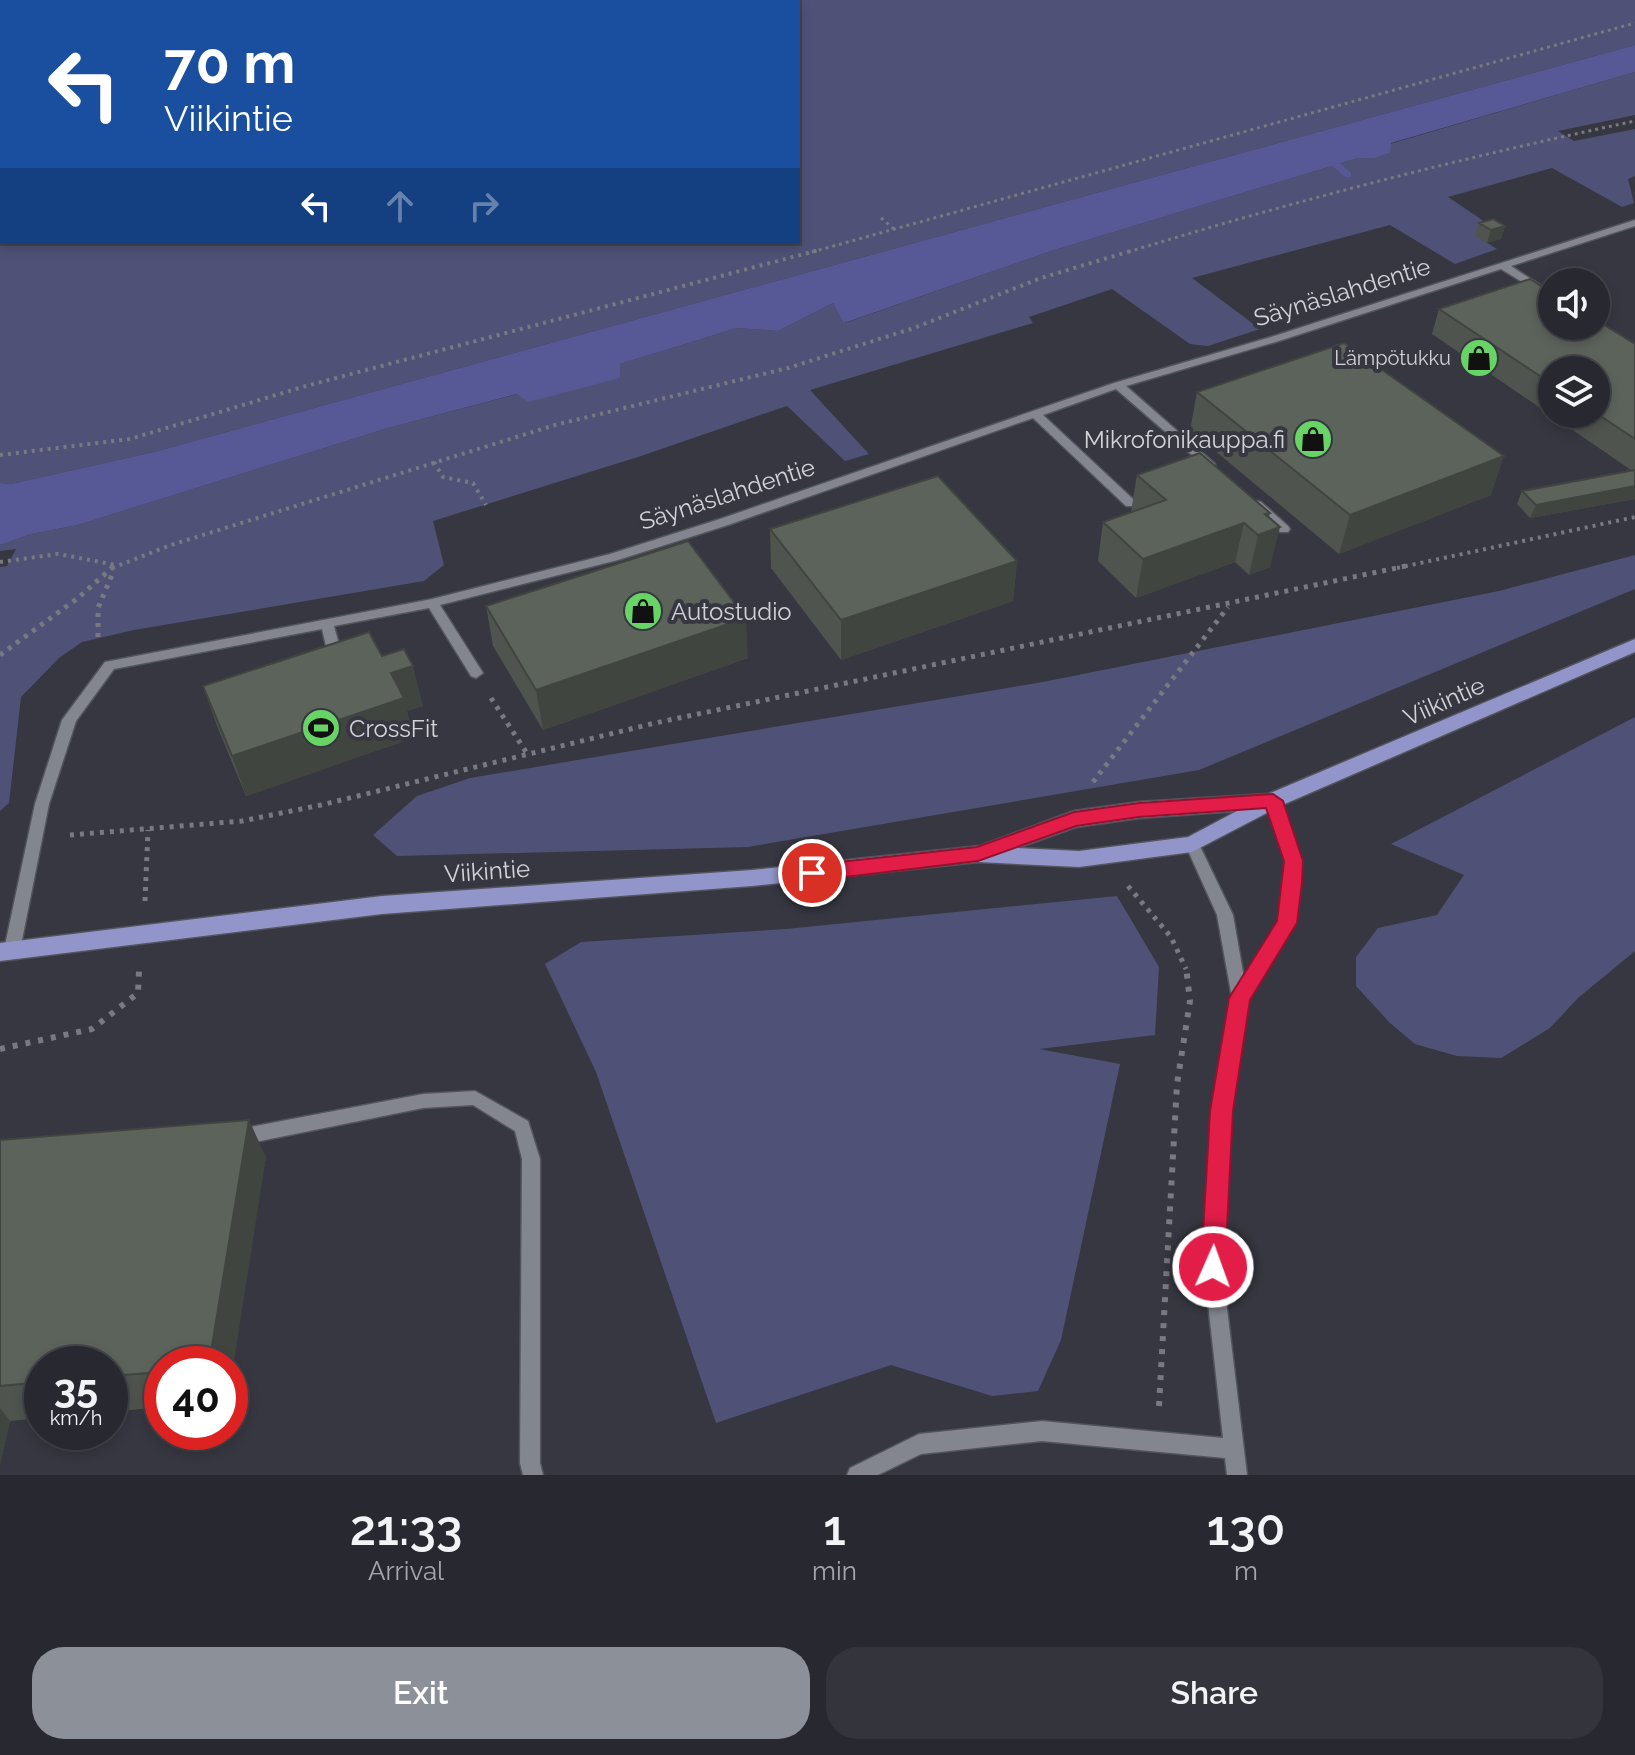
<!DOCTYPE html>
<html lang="en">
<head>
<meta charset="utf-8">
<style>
	body { margin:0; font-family:Raleway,sans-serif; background:#34353c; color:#f1f3f6; height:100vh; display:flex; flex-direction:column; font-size:30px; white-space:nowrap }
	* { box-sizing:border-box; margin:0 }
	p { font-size:26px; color:#a5a6ab }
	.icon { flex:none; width:44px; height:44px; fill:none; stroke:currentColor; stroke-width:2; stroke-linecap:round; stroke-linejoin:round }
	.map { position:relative; height:1475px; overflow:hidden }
	.details { display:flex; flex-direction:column; background:#282930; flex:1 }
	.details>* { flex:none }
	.banner { position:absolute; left:0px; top:0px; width:800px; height:244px; box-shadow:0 4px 12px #0003,0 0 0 2px #44454c; background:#1a4fa0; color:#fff; overflow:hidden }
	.controls { position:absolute; left:1538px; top:268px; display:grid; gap:16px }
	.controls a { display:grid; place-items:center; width:72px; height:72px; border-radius:50%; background:#282930; box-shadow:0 4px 12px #0003,0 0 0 2px #44454c; font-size:40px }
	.speed { position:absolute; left:24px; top:1346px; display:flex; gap:16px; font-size:40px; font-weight:700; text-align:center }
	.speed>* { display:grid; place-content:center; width:104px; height:104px; border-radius:50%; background:#282930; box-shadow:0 4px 12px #0003,0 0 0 2px #44454c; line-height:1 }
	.speed small { font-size:20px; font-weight:400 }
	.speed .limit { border:12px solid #d22; background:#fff; color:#111 }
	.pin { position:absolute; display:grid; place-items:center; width:68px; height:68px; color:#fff; margin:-34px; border:4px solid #fff; border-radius:50%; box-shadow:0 2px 8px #0007 }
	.me { position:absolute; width:88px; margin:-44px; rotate:2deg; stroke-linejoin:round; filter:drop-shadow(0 0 6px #0008) }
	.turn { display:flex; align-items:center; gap:28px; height:168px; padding:0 32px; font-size:36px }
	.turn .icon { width:104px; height:104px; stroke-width:2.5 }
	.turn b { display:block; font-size:56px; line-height:68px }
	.lanes { display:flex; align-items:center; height:76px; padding:0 32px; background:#0003; justify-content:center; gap:40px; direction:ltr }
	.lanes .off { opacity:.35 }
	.eta { display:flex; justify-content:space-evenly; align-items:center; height:136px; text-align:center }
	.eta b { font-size:48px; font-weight:600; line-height:56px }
	.cta { display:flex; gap:16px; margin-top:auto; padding:16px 32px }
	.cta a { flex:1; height:92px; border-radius:32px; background:#8c9099; color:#fff; font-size:32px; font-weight:600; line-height:92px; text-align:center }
	.cta a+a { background:#34353c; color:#f1f3f6 }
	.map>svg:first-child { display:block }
</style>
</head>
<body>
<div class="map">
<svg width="1635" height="1475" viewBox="0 0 1635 1475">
	<rect width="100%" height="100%" fill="#363740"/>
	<path fill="#4f5276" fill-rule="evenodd" d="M 0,0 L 1635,0 L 1635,45 L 154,452 L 11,484 L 0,483 ZM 2,2 L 798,2 L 798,242 L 2,242 Z
		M 1635,72 L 1635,115 L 1558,131 L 1574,141 L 1635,129 L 1635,176 L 1628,179 L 1634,203 L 1622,207 L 1552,168 L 1448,197 L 1491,226 L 1476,236 L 1497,249 L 1455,264 L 1390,225 L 1192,278 L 1260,329 L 1208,346 L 1190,344 L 1112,289 L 1029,317 L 1033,323 L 810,390 L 869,454 L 845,461 L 787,406 L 638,457 L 433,521 L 444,565 L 424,581 L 134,630 L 82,642 L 59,658 L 21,697 L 9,803 L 0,811 L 0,567 L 7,566 L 16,549 L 0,551 L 0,545 L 31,534 L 78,525 L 388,428 L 518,394 L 620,378 L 620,364 L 737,328 L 778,331 L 833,303 L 845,323 L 1051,251 L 1358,158 L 1375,158 L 1390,153 L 1390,144 Z
		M 1635,555 L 1635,589 L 1199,770 L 748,847 L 397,856 L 373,835 L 417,796 L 470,778 L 1043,682 L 1499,591 Z
		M 1635,717 L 1635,951 L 1578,998 L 1550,1028 L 1501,1058 L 1457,1056 L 1415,1044 L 1390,1023 L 1356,986 L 1356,957 L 1378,928 L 1437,915 L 1464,875 L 1391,844 Z
		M 1117,896 L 1159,967 L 1155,1035 L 1039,1049 L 1120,1064 L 1061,1340 L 1038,1391 L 992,1396 L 891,1365 L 716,1423 L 596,1072 L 545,964 L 581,942 L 786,929 Z"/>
	<path fill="#575997" d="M 1635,45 L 1635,72 L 1391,143 L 1390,153 L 1375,158 L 1358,158 L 1051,251 L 844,323 L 833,303 L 778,331 L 737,328 L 620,364 L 620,378 L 528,402 L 517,394 L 388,428 L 78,525 L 31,534 L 0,545 L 0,483 L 11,484 L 154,452 Z"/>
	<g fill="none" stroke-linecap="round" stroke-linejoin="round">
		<path fill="#575997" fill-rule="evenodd" d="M 1321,152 L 1327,152 L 1351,173 L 1351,177 L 1345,177 L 1321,156 Z"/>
		<g stroke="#53545c" stroke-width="3">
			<path id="minor" d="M 1635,220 L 1635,226 L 1511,266 L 1552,293 L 1552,300 L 1501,269 L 1279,341 L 1126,386 L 1215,464 L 1215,468 L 1207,468 L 1116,389 L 1043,415 L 1134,500 L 1136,503 L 1134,506 L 1126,506 L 1033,418 L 728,525 L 618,560 L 440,605 L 483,673 L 476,678 L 471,676 L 429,608 L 334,626 L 344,663 L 337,668 L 330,663 L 322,629 L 114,669 L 76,721 L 49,804 L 20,950 L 18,954 L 12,956 L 6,954 L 4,950 L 35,804 L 62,720 L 105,662 L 432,599 L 610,554 L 720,519 L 1114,383 L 1271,337 Z
				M 1257,501 L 1261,502 L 1288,526 L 1290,529 L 1288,532 L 1280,532 L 1253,508 L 1251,505 Z
				M 1273,796 L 1278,797 L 1280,801 L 1302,861 L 1295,923 L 1248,999 L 1230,1111 L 1222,1267 L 1247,1475 L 1227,1475 L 1225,1458 L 1042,1441 L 921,1454 L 878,1475 L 847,1475 L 850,1468 L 919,1434 L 1042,1421 L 1223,1438 L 1204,1267 L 1212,1111 L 1232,998 L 1217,915 L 1185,844 L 1187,840 L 1197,840 L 1233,915 L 1244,978 L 1279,922 L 1286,861 L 1266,801 L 1268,797 Z
				M 475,1091 L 528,1121 L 540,1159 L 540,1463 L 543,1475 L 523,1475 L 520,1463 L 522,1159 L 515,1131 L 473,1105 L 423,1108 L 240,1145 L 234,1142 L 231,1137 L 234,1132 L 240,1129 L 423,1094 Z"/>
		</g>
		<g stroke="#53545c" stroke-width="3">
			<path id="major" d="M 1635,639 L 1635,652 L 1280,806 L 1192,852 L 1079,867 L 978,862 L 752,886 L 382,914 L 0,961 L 0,943 L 382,896 L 752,870 L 980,846 L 1074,811 L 1139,802 L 1268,794 ZM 1237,811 L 1188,837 L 1079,851 L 1017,848 L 1076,827 L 1139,818 Z"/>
		</g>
		<path stroke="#787981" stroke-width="3" stroke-dasharray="3 4" stroke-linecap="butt" d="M 881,218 L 894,229
			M 812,252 L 1635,23
			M 1128,252 C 1294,201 1465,157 1635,121"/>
		<path stroke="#787981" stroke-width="4" stroke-dasharray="3 5" stroke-linecap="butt" d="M 0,455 L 130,439 L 306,386 L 819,250
			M 434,462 L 443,477 L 473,483 L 486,505
			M 0,562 L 58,554 L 116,565
			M 112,568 L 171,545 L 555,425 L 788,368 L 914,328 L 1041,278 L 1134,250
			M 1397,568 L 1635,517"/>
		<path stroke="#787981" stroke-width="5" stroke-dasharray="4 6" stroke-linecap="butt" d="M 98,637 L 98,608 L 114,570
			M 0,655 L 78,598 L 114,566
			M 491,698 L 528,755
			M 1093,782 L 1228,607
			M 70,835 L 242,821 L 321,805 L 655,723 L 1406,566
			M 1128,886 L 1171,937 L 1186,969
			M 145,901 L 148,830"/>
		<path stroke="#787981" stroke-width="6" stroke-dasharray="5 8" stroke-linecap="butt" d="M 0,1049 L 92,1029 L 138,993 L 139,971
			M 1159,1406 L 1177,1084 L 1190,1001 L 1186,967"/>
		<use href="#minor" fill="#83858f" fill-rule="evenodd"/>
		<use href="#major" fill="#9195c9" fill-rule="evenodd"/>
	</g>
	<path fill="#4f554e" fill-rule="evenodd" d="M 1479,223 L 1505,226 L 1501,239 L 1487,243 L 1475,236 Z
		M 1439,309 L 1635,344 L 1635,499 L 1530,518 L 1517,504 L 1522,491 L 1631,470 L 1432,334 ZM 1552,370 L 1596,370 L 1596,414 L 1552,414 Z
		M 1197,392 L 1491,495 L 1339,554 L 1190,430 Z
		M 1137,475 L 1269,517 L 1270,567 L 1249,575 L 1235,562 L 1136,598 L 1098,561 L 1103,522 L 1131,512 Z
		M 770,529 L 1017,561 L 1013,601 L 841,660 L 771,568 Z
		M 486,606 L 748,658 L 543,730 L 493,646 Z
		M 203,686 L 423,706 L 407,711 L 413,738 L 246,796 L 217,726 Z
		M 0,1140 L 266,1157 L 230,1364 L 162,1364 L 162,1407 L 110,1412 L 110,1364 L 42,1364 L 42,1418 L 10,1421 L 0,1464 Z"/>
	<path fill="#404540" d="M 1505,226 L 1501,239 L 1487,243 L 1491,230 Z
		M 1504,456 L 1491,495 L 1339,554 L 1350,515 Z
		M 1635,486 L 1635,499 L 1530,518 L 1536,505 Z
		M 1270,513 L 1265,533 L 1280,527 L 1270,567 L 1249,575 L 1258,535 L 1265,514 Z
		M 1244,523 L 1235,562 L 1136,598 L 1143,559 Z
		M 1017,561 L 1013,601 L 841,660 L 841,620 Z
		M 746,618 L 748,658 L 543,730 L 536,690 Z
		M 413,666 L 423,706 L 407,711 L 413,738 L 246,796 L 232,756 L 391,673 Z
		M 249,1120 L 266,1157 L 230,1387 L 230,1364 L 209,1364 Z
		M 0,1408 L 10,1421 L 0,1464 Z"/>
	<path fill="#5c635b" stroke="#404540" stroke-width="2" d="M 1493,219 L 1505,226 L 1491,230 L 1479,223 Z
		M 1530,279 L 1552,293 L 1552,326 L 1596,326 L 1596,320 L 1635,344 L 1635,439 L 1596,413 L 1596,370 L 1552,370 L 1552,384 L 1439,309 Z
		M 1344,343 L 1504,456 L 1350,515 L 1197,392 Z
		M 1200,453 L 1270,513 L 1265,514 L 1280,527 L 1258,535 L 1244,523 L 1143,559 L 1103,522 L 1166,500 L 1137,475 Z
		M 1635,470 L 1635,486 L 1536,505 L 1522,491 Z
		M 938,476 L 1017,561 L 841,620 L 770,529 Z
		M 688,541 L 746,618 L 536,690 L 486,606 Z
		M 369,632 L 382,656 L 404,649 L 413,666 L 391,673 L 404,698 L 232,756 L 203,686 Z
		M 249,1120 L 209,1364 L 162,1364 L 162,1372 L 110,1376 L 110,1364 L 42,1364 L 42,1382 L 0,1386 L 0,1140 Z"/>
	<path fill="#e11d48" stroke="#92132f" stroke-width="2" d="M 1273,794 L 1283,801 L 1303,861 L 1302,883 L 1297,923 L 1250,1000 L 1233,1111 L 1225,1267 L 1222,1275 L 1213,1278 L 1205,1275 L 1201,1267 L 1210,1111 L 1229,998 L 1277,921 L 1284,861 L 1266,808 L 1139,817 L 1076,826 L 978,861 L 812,881 L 805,878 L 802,873 L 805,868 L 812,865 L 977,847 L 1074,812 L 1139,803 Z"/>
	<defs>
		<g id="shop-disc" transform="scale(2)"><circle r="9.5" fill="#68d465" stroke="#363740"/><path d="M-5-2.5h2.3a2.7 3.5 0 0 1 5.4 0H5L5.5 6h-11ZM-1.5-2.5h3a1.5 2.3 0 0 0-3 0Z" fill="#111"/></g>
		<g id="stadium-disc" transform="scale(2)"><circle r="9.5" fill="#68d465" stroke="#363740"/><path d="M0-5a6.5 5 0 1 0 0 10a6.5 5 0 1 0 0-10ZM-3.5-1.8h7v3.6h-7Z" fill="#111"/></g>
	</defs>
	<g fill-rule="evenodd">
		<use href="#shop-disc" x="1479" y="358"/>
		<use href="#shop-disc" x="1313" y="439"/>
		<use href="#shop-disc" x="643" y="611"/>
		<use href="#stadium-disc" x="321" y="728"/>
	</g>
	<g text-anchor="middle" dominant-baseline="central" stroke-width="8" stroke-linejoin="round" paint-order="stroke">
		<g font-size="20" fill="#d2d3d9" stroke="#363740" text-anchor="end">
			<text x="1451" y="358">Lämpötukku</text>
		</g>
		<g font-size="24" fill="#d2d3d9" stroke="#363740">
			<text transform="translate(1342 292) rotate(-17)">Säynäslahdentie</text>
			<text transform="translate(727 494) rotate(-18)">Säynäslahdentie</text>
			<text transform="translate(1444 701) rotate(-24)">Viikintie</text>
			<text transform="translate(487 871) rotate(-4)">Viikintie</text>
		</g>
		<g font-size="24" fill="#d2d3d9" stroke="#363740" text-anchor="start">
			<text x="1285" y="439" text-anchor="end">Mikrofonikauppa.fi</text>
			<text x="671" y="611">Autostudio</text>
			<text x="349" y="728">CrossFit</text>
		</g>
	</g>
</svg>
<div class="controls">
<a><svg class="icon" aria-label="sound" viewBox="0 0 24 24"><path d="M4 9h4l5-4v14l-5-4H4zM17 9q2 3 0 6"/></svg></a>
<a><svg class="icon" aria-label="layers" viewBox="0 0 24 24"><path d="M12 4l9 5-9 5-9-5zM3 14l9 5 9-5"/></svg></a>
</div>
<div class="speed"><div>35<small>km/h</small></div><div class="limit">40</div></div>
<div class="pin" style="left:812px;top:873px;background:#d93025"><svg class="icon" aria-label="arrive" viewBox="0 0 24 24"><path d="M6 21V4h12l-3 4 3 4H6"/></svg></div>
<svg class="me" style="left:1213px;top:1267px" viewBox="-20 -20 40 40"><circle r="17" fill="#e11d48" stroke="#fff" stroke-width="3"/><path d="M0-11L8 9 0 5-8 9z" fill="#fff"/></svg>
<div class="banner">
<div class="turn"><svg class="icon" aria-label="left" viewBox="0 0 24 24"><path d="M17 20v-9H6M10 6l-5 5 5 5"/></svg><div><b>70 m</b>Viikintie</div></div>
<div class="lanes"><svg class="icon" aria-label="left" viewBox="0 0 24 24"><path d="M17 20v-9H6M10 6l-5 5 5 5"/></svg><svg class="icon off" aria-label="ahead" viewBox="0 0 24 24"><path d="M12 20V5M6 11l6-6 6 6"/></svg><svg class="icon off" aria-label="right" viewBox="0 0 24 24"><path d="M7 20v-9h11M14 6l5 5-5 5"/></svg></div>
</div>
</div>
<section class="details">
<div class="eta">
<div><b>21:33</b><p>Arrival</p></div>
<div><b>1</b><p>min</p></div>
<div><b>130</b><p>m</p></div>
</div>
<div class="cta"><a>Exit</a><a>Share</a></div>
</section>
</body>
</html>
